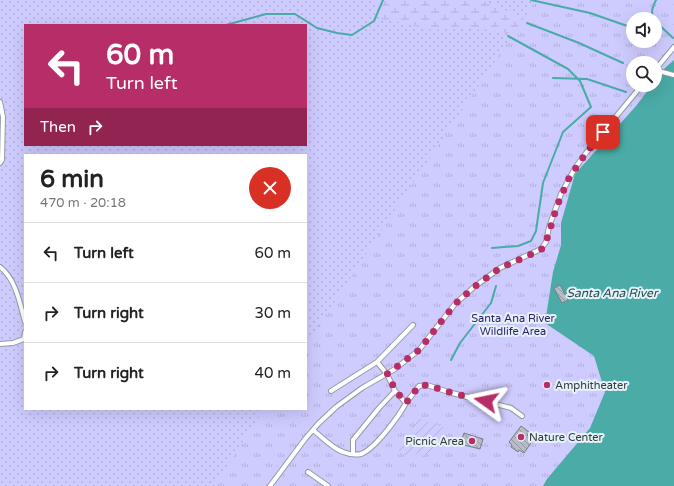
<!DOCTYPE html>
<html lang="en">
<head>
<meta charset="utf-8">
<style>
	body { margin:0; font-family:"Varela Round",sans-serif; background:#f6f6f6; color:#222; height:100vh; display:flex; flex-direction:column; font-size:15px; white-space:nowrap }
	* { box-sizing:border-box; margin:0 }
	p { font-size:13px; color:#767676 }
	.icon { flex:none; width:22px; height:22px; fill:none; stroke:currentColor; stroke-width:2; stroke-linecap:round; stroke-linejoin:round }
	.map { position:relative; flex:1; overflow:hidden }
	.side { position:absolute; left:24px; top:154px; width:283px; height:256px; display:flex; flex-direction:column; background:#fff; border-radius:0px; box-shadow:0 4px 16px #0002 }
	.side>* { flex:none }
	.top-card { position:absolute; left:24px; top:24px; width:283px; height:122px; border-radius:0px; box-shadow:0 4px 16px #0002; background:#b72d67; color:#fff; overflow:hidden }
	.tools { position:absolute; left:626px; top:12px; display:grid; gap:8px }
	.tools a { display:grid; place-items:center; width:36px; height:36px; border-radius:50%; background:#fff; box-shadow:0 4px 16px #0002; font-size:20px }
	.pin { position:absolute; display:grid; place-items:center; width:34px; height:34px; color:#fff; margin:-17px; border-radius:8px; box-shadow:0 2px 6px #0006 }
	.me { position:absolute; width:44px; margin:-22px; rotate:282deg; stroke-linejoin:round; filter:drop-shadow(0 0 3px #0008) }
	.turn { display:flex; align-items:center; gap:14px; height:84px; padding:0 16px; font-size:18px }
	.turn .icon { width:52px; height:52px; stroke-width:2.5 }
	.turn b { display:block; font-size:28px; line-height:34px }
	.then { display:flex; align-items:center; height:38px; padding:0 16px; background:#0003; gap:8px; font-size:15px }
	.round { display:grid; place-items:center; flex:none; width:42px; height:42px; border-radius:21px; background:#f6f6f6 }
	.head { display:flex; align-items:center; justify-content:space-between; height:68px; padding:0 16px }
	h1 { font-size:24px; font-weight:700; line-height:30px }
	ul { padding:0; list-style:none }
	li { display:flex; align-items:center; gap:12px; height:60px; padding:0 16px; border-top:1px solid #e0e0e0 }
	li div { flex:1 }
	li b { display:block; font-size:15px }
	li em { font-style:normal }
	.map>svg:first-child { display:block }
</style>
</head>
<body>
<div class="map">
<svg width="674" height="486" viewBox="0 0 674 486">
	<defs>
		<pattern id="grass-dots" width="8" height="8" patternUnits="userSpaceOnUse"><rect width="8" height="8" fill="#cecbfe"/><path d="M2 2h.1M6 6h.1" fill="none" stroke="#b1afdb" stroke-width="1.8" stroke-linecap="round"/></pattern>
		<pattern id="wetland-marsh" width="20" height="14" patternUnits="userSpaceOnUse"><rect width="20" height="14" fill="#cecbfe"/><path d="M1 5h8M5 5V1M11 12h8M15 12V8" fill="none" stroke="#b1afdb"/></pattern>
		<pattern id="park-tufts" width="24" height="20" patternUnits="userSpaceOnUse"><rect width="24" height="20" fill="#cecbfe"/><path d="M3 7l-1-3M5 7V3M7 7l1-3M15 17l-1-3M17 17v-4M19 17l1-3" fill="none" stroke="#b1afdb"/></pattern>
		<pattern id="garden-furrows" width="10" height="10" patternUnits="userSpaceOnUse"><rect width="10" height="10" fill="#cecbfe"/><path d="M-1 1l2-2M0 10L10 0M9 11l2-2" fill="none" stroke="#b1afdb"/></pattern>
		<pattern id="building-back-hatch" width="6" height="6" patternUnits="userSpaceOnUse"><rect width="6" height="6" fill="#b6bcc7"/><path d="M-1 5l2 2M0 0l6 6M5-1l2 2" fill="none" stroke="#959aa3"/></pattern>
	</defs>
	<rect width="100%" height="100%" fill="#d8e4ed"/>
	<path fill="url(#grass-dots)" fill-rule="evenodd" d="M 0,0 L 539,0 L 306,350 L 306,155 L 25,155 L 25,409 L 267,409 L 216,486 L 0,486 ZM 25,25 L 306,25 L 306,145 L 25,145 Z"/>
	<path fill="url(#wetland-marsh)" d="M 371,0 L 479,0 L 495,5 L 516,16 L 541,21 L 633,63 L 633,85 L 614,113 L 538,42 L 499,31 L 462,28 L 433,30 L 394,21 L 381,19 L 379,8 Z"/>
	<path fill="url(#park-tufts)" fill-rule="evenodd" d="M 536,0 L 674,0 L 674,486 L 214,486 L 264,409 L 306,409 L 306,345 L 401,201 ZM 633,19 L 655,19 L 655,41 L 633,41 ZM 633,63 L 655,63 L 655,85 L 633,85 Z"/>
	<path fill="url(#garden-furrows)" d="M 419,418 L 428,422 L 447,428 L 437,439 L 435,448 L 430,453 L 421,456 L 420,452 C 412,456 404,457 397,450 Z"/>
	<path fill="#4baba6" d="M 674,60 L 674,486 L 543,486 L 547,479 L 590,428 L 605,392 L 594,356 L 545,323 L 553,272 L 561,245 L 561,223 L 575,174 L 636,106 L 652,85 L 655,85 C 655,76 668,65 674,60 Z"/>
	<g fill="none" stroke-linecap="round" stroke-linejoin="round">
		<path stroke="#4baba6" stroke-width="2" d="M 531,0 L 590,13 L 633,28
			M 654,19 C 650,12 653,6 656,0
			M 655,21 L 673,38
			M 527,23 L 579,43 L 623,63
			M 226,25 L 266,14 L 295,14 L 317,28 L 337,33 L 352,35 L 374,21 L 383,0
			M 553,78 L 587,79 L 626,92
			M 492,248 L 518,246 L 531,241 L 536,231 L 538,217 L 543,183 L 563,132 L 591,107 L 580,81 L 568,69 L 508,36
			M 451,360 L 460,343 L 491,303 L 496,286"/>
	</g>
	<path fill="url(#building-back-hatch)" stroke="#797e89" d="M 560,285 L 568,300 L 562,303 L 554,288 Z
		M 521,426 L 529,432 L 527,435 L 533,440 L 524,453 L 519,450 L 518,452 L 511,447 L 512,445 L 509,442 Z
		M 464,433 L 483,439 L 480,449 L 460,444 Z"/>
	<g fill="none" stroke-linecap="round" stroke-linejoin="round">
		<g stroke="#919ca4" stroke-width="6">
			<path id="service" d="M 674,47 L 655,70 L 674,75
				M 0,102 L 3,117 L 2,160 L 0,163
				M 0,267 C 16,279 20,304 25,322
				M 413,325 L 377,362 L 387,374 L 395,391 L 406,403 L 419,386 L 427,385 L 452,393 L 511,408 L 522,416
				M 0,344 L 13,343 L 24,339 L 25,332
				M 331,391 L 377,362
				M 313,430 C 322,437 332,448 343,452 C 348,454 356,455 361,454 C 375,449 399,416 406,403
				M 353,454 L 353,440 L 379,408 L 395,391
				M 308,472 L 328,486
				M 270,486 L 305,439 L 318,424 L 336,407 L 362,388 L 395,369 L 419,350 L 455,304 L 474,287 L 500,268 L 541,249 L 546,242 L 549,227 L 561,194 L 575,168 L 586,153 L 642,85"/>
		</g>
		<use href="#service" stroke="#fff" stroke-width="4"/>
	</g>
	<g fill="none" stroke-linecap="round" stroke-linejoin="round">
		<path stroke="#b72d67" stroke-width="7" stroke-dasharray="0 12.6" d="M 486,401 L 452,393 L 427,385 L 419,386 L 406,403 L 396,391 L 387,374 L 419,350 L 455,304 L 474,287 L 500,268 L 541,250 L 546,242 L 557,206 L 569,178 L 586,153 L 603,132"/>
	</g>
	<g fill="#b72d67" stroke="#e5f2fa" stroke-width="1.5">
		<circle cx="547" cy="385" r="4"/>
		<circle cx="521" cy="437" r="4"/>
		<circle cx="472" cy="441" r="4"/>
	</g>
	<g text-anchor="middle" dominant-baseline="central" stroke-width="4" stroke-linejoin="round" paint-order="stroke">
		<g font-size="11" fill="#2d1c65" stroke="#e5f2fa">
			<text x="513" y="318">Santa Ana River<tspan x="513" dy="13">Wildlife Area</tspan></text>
		</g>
		<g font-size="11" fill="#33383b" stroke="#e5f2fa" text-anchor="start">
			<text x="555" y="385">Amphitheater</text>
			<text x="529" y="437">Nature Center</text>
			<text x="464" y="441" text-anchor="end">Picnic Area</text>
		</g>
		<g font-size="12" font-style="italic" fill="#224d4b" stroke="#e5f2fa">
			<text x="612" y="293">Santa Ana River</text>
		</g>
	</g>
</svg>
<div class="tools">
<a><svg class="icon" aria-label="sound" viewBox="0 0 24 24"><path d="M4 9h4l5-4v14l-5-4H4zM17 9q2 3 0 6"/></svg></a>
<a><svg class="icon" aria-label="search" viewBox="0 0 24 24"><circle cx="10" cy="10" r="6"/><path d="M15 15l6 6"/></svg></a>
</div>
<div class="pin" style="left:603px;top:132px;background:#d93025"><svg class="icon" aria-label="arrive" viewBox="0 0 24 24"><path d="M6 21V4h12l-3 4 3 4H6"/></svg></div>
<svg class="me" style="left:486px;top:401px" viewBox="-20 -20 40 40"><path d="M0-17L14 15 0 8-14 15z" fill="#b72d67" stroke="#fff" stroke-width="4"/></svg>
<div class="top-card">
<div class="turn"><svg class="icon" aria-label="left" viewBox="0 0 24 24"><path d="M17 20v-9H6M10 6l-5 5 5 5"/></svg><div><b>60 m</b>Turn left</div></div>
<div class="then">Then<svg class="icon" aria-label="right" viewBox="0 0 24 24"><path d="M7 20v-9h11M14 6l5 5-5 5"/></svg></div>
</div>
<section class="side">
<div class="head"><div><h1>6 min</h1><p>470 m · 20:18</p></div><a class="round" style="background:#d93025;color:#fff"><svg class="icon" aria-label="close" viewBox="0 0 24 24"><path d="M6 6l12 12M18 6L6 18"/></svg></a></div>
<ul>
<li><svg class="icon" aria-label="left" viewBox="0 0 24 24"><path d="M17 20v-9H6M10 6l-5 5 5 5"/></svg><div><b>Turn left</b></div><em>60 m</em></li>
<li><svg class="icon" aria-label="right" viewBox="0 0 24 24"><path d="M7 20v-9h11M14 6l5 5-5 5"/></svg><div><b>Turn right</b></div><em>30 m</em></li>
<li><svg class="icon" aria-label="right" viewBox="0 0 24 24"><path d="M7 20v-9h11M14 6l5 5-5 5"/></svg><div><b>Turn right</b></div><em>40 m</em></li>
</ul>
</section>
</div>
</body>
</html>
